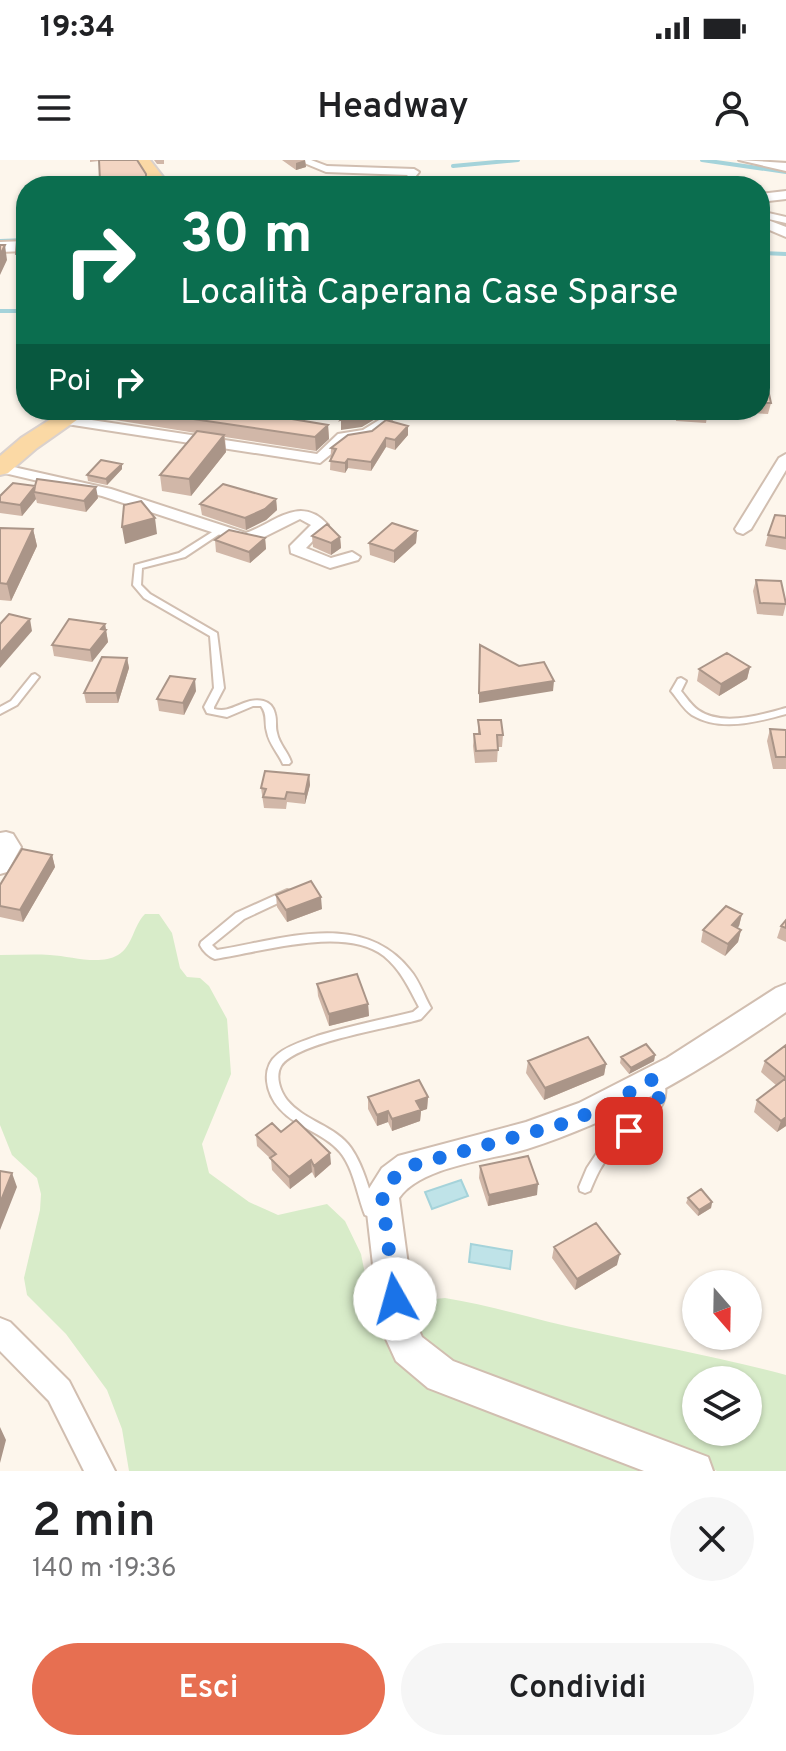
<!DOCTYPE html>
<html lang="it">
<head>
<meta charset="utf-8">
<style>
	body { margin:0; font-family:Overpass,sans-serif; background:#f6f6f6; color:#202124; height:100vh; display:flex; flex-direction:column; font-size:30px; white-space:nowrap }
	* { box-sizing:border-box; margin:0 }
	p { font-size:26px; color:#757577 }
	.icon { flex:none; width:44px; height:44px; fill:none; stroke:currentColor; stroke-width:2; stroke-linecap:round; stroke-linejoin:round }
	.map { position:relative; height:1311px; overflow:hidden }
	.details { display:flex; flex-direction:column; background:#fff; flex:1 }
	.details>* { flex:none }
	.top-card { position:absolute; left:16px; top:16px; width:754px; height:244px; border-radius:32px; box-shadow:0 2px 6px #0004; background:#0b6e4f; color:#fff; overflow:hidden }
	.needle { width:52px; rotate:160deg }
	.controls { position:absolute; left:682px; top:1110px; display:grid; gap:16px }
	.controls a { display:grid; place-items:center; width:80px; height:80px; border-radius:50%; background:#fff; box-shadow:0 2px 6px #0004; font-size:40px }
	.pin { position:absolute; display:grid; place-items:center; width:68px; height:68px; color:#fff; margin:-34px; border-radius:16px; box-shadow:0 4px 12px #0006 }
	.me { position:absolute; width:88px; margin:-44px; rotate:353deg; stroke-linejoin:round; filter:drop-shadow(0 0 6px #0008) }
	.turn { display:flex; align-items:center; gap:28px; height:168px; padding:0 32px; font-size:36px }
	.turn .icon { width:104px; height:104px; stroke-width:2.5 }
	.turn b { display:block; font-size:56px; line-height:68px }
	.then { display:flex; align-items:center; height:76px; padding:0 32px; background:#0003; gap:16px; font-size:30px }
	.round { display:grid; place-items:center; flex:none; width:84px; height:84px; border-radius:42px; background:#f6f6f6 }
	.overview { display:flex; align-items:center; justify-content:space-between; height:136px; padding:0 32px }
	h1 { font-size:48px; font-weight:600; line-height:60px }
	.cta { display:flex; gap:16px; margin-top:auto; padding:16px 32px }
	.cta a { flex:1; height:92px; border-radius:48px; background:#e76f51; color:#fff; font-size:32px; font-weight:600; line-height:92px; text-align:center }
	.cta a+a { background:#f6f6f6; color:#202124 }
	.status { display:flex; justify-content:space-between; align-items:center; height:56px; padding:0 40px; background:#fff; direction:ltr }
	.status svg { height:22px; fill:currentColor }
	header { display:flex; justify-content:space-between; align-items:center; height:104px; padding:0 32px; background:#fff; font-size:36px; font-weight:600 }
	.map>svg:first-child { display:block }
</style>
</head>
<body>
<div class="status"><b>19:34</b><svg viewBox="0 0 49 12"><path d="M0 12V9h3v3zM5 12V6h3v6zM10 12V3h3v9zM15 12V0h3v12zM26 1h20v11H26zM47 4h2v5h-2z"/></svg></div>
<header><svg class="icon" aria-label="menu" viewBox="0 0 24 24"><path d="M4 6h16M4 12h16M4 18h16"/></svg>Headway<svg class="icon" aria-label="person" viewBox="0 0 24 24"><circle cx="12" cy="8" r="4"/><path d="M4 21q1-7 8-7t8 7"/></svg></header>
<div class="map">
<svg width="786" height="1311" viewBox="0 0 786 1311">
	<rect width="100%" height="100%" fill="#fdf6ec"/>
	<path fill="#d8ecc9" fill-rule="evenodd" d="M 145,754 L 159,754 L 172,773 L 180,808 L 187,817 L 200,818 L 209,826 L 227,859 L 231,914 L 202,984 L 209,1013 L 249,1042 L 278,1055 L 327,1044 L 345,1061 L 361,1094 L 371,1144 L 408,1213 L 642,1311 L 129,1311 L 122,1269 L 107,1230 L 66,1174 L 27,1135 L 24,1118 L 40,1050 L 41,1034 L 37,1018 L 12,995 L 0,965 L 0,795 C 17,795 34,794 50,795 C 71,796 99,806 118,795 C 133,786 133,766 145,754 Z
		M 445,1138 C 494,1146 540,1161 589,1171 C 655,1186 720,1197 786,1215 L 786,1311 L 717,1311 L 639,1274 L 519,1225 L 466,1211 L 424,1179 L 410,1149 L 425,1140 ZM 696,1220 L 748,1220 L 748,1272 L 696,1272 Z"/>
	<path fill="#bfe3e8" stroke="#a5d3da" stroke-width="2" d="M 461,1020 L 468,1036 L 432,1049 L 425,1032 Z
		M 471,1084 L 512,1091 L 510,1109 L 469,1102 Z"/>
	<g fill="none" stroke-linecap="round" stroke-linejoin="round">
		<path stroke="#a5d3da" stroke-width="4" d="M 702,0 L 786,12
			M 453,6 L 518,0
			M 344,26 L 406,14
			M 0,81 L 26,80
			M 760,93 L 786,94
			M 0,151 L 26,151"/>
		<g stroke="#d1beb0" stroke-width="4">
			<path id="service" d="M 217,369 L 223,369 L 224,371 L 185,397 L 142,408 L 141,425 L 150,434 L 217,473 L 224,528 L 214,547 L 214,549 C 227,552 233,547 244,543 C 257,538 272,539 275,554 C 277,561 275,567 277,573 C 279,584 288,592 291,602 L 289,604 L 283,604 C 279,594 269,584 267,572 C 264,562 268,555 261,546 L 253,546 L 227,557 L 207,553 L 204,547 L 214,528 L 210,476 L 144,438 L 133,425 L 135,405 L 179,393 Z
				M 35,514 L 39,517 L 17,545 L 0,554 L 0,547 L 11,541 L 32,515 Z
				M 681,518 L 686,521 L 681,531 C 686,537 691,545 698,550 C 722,567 760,555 786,548 L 786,554 C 757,562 720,572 692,555 C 684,550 678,539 671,531 L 678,519 Z
				M 287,730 L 291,731 L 292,734 L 291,737 L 244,759 L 212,785 L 217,790 C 281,780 362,749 410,810 C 419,820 424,836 431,848 L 421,859 C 392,868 296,882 281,906 C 275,916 280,931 287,940 C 304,961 336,966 351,988 C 364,1007 369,1030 376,1051 L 375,1055 L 370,1057 L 365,1055 C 357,1035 354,1009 340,992 C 324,973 297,968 280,949 C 266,934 260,908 278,894 C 289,885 304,881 317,876 C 349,866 381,860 413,852 L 419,847 C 409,828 401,810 384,796 C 345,765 261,792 215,799 C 209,797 203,791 200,785 L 201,782 L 236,753 Z
				M 656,914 L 660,915 C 661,918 665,925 665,927 C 670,954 628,977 612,993 C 601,1004 596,1017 590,1031 L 585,1033 L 580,1031 L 579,1027 L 587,1008 L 599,990 L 648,945 C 654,935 654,929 650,919 L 652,915 Z"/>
		</g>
		<g stroke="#d1beb0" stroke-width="4">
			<path id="minor" d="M 297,0 L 311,0 L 327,6 L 414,9 L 419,12 L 408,26 L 396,26 L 408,15 L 326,12 Z
				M 760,51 L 786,57 L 786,63 L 760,57 Z
				M 65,256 L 317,294 L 338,274 L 363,270 L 384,257 L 391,261 L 372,277 L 347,281 L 320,303 L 60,263 L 60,257 Z
				M 786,294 L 786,310 L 751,369 L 743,374 L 737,372 L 735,369 L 779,298 Z
				M 0,304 L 111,329 L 246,373 C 275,363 300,334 328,365 L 306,388 L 331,398 L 352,392 L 360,397 L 358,400 L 330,408 L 291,393 L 290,386 L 311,365 L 300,359 L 260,379 L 245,383 L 102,336 L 0,312 Z
				M 6,672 L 13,674 L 21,687 L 7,712 L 0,714 L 0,673 Z
				M 0,1158 L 10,1162 L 69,1221 L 115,1311 L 84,1311 L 49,1241 L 0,1191 Z"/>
		</g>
		<g stroke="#d1beb0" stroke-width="4">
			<path id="tertiary" d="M 739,0 L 786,3 L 786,11 Z
				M 786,31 L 786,39 L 760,42 L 760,34 Z
				M 760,57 L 786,67 L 786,77 L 760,66 Z
				M 786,824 L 786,852 C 705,908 622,959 527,989 C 491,1000 421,1006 399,1038 L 416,1164 L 422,1177 L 453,1201 L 708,1297 L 713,1311 L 644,1311 L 428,1228 L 396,1201 L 380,1166 L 365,1035 L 382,1008 L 398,996 L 526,962 L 579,943 L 667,898 L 776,828 Z"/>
		</g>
		<g stroke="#d6c0b0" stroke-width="4">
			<path id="secondary" d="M 26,81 L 26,91 L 0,92 L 0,82 Z"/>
		</g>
		<g stroke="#dad1cd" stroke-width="4">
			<path id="primary" d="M 134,0 L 150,0 L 170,26 L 152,26 Z
				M 65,250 L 91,250 L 37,288 L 8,313 L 0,315 L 0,296 L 21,278 Z"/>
		</g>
		<use href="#service" fill="#fff" fill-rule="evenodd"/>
		<use href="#minor" fill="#fff" fill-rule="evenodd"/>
		<use href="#tertiary" fill="#fff" fill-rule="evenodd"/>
		<use href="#secondary" fill="#fff" fill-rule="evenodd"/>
		<use href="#primary" fill="#fbd9a5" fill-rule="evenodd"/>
	</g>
	<path fill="#d1b7a8" d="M 90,0 L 137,0 L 147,26 L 101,26 L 99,1 L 90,2 Z
		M 154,0 L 164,0 L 164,4 L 157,4 Z
		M 282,0 L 305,0 L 306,7 L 296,10 Z
		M 26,77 L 26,108 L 18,109 L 16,94 Z
		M 760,225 L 771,243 L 768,254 L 749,253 L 749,250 L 760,250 Z
		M 113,250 L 283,250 L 278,257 L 328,265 L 329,279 L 316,291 L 225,277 L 226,292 L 191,336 L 162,331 L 160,315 L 196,273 L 115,260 Z
		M 676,250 L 708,250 L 706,263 L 676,261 Z
		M 348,275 L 408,275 L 395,290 L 386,287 L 371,311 L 348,308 L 345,313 L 330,310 L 331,288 Z
		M 122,304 L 122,309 L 107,325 L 88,321 L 87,315 Z
		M 13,323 L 98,338 L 86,352 L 37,343 L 36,339 L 22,356 L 0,353 L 0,336 Z
		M 276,339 L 277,350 L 266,360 L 246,370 L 202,355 L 200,344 Z
		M 786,356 L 786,390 L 765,386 L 768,375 Z
		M 0,368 L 33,369 L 37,386 L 11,441 L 0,440 Z
		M 417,371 L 416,383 L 394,403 L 370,395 L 369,383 Z
		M 312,376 L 340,377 L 341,388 L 331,395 L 313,387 Z
		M 265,378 L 266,389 L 250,403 L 216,392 L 215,380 Z
		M 756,420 L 786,444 L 783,456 L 757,454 L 753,431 Z
		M 105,464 L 108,482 L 92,502 L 54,496 L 52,485 Z
		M 127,498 L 129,508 L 118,543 L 86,543 L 84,533 Z
		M 750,507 L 747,519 L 719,536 L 697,521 L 699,509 Z
		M 196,531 L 184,555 L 159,551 L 157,539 Z
		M 478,560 L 503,575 L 502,587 L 498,587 L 497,602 L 475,603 L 473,586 L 474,574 L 478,574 Z
		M 770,569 L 786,570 L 786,609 L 773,609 L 767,581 Z
		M 309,615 L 310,625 L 305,644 L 287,642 L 286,649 L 264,648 L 261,628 Z
		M 52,695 L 55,707 L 23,762 L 0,757 L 0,725 Z
		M 276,735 L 322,749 L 287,762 L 277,747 Z
		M 742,754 L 739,766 L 737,768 L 741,770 L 738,782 L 725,796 L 701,782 L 703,770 Z
		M 786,760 L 786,782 L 777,778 L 781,766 Z
		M 317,824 L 368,844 L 369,856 L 329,866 L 318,836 Z
		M 786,885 L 786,966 L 777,972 L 754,952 L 757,940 L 777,926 L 761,912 L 765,901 Z
		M 655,895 L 654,901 L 629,914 L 620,903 L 621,897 Z
		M 528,901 L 606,904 L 604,915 L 544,940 L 526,913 Z
		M 368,937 L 428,937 L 427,949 L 421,951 L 420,961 L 392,971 L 388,962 L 377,966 L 368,949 Z
		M 281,972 L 331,1004 L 315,1018 L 312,1012 L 290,1029 L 272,1010 L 271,999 L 257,986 L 256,975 Z
		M 480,1006 L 537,1035 L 488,1046 L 479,1018 Z
		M 688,1038 L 712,1042 L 711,1048 L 698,1056 L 686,1043 Z
		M 554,1087 L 617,1105 L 575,1130 L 552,1098 Z"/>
	<path fill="#aa9588" d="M 305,0 L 306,7 L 296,10 L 296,3 Z
		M 5,85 L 7,100 L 0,115 L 0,95 Z
		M 272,250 L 283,250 L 269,269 L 268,255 Z
		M 372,250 L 377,250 L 377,258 L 362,267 L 341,270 L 341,260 Z
		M 328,265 L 329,279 L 316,291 L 315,277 Z
		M 408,266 L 408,275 L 395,290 L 395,280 Z
		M 224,275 L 226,292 L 191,336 L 189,319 Z
		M 386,278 L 386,287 L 371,311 L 371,302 Z
		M 348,299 L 348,308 L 345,313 L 345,303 Z
		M 122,304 L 122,309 L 107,325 L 106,319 Z
		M 35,326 L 34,332 L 36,339 L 22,356 L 20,345 Z
		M 96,327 L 98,338 L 86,352 L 84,341 Z
		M 276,339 L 277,350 L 266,360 L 246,370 L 245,358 Z
		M 155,358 L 157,374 L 125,384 L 122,367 Z
		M 33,369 L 37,386 L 11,441 L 7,424 Z
		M 417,371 L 416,383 L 394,403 L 394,391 Z
		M 340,377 L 341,388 L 331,395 L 331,383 Z
		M 265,378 L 266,389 L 250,403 L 249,392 Z
		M 30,459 L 32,471 L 0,508 L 0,493 Z
		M 105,464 L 108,482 L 92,502 L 90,490 Z
		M 127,498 L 129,508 L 118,543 L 116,533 Z
		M 750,507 L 747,519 L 719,536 L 721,524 Z
		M 195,519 L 196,531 L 184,555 L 183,543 Z
		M 554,521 L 553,531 L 479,543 L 479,533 Z
		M 309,615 L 310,625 L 305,644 L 305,634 Z
		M 52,695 L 55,707 L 23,762 L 20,750 Z
		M 321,737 L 322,749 L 287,762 L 286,750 Z
		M 742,754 L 739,766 L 729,777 L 732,765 Z
		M 741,770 L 738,782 L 725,796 L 728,784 Z
		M 368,844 L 369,856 L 329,866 L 329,854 Z
		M 655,895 L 654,901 L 629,914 L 631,908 Z
		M 606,904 L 604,915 L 544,940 L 545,928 Z
		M 428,937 L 427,949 L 421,951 L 420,961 L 392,971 L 392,959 L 416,941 Z
		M 388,951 L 388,962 L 377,966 L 377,955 Z
		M 786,957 L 786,966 L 777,972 L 781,961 Z
		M 330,993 L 331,1004 L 315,1018 L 314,1006 Z
		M 311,1000 L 312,1012 L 290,1029 L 289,1017 Z
		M 12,1013 L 17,1027 L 0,1070 L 0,1043 Z
		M 538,1024 L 537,1035 L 488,1046 L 489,1035 Z
		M 712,1042 L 711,1048 L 698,1056 L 699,1050 Z
		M 620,1094 L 617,1105 L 575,1130 L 577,1119 Z
		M 0,1267 L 6,1280 L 0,1303 Z"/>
	<path fill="#f3d5c3" stroke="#aa9588" stroke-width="2" d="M 99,0 L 137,0 L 146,14 L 146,26 L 126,26 L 126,19 L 100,21 Z
		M 686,19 L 696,23 L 723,23 L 726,26 L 660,26 Z
		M 26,77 L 26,93 L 16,94 L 17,80 L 26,79 Z
		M 0,85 L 5,85 L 0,95 Z
		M 760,225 L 767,225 L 771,243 L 760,243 Z
		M 132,250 L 199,250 L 236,258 L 244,254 L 240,250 L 272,250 L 268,255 L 328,265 L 315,277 Z
		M 351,250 L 372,250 L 362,256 L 341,260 Z
		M 678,250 L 708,250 L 708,252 Z
		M 386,260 L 408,266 L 395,280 L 386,278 L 371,302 L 348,299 L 345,303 L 330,301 L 336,289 L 331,288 L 348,275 L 372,271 Z
		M 197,271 L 224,275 L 189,319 L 160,315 Z
		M 101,300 L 122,304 L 106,319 L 87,315 Z
		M 37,319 L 96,327 L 84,341 L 34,332 L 35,326 L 20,345 L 0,342 L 0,336 L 13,323 L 35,326 Z
		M 223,324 L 276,339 L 265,349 L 245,358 L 200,344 Z
		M 141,341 L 155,358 L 122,367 L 124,345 Z
		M 775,355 L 786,356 L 786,378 L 768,375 Z
		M 392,363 L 417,371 L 394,391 L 369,383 Z
		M 327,364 L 340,377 L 331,383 L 312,376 Z
		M 0,368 L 33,369 L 7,424 L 0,423 Z
		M 229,370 L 265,378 L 249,392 L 215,380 Z
		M 756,420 L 781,421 L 786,444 L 760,443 Z
		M 9,454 L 30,459 L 0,493 L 0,464 Z
		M 69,459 L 105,464 L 101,469 L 106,470 L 90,490 L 52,485 Z
		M 480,485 L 519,506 L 544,502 L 554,521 L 479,533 Z
		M 727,493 L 750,507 L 721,524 L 699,509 Z
		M 102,497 L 127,498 L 116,533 L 84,533 Z
		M 170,516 L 195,519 L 183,543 L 157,539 Z
		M 478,560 L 501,560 L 503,575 L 497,575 L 498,590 L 476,591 L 474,574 L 480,574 Z
		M 770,569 L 786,570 L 786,597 L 776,597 Z
		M 265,611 L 309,615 L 305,634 L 287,632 L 285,639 L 263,637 L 266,629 L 261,628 Z
		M 22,689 L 52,695 L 20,750 L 0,746 L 0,725 Z
		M 311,721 L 321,737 L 286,750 L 276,735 Z
		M 726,746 L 742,754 L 732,765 L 741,770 L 728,784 L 703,770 Z
		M 786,760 L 786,768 L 781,766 Z
		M 357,814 L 368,844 L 329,854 L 317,824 Z
		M 588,877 L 606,904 L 545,928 L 528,901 Z
		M 646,884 L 655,895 L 631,908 L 621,897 Z
		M 786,885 L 786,957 L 781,961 L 757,940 L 786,918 L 765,901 Z
		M 419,920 L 428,937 L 416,941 L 421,950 L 392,959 L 388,951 L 377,955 L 368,937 Z
		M 296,960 L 330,993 L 314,1006 L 311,1000 L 289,1017 L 270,998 L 276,994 L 256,975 L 272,963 L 281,972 Z
		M 528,996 L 538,1024 L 489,1035 L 480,1006 Z
		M 0,1011 L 12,1013 L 0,1043 Z
		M 701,1029 L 712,1042 L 699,1050 L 688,1038 Z
		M 596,1063 L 620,1094 L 577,1119 L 554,1087 Z"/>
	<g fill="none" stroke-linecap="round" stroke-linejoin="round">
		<path stroke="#1a73e8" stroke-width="14" stroke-dasharray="0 25.2" d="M 395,1139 L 382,1035 L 394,1018 L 410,1006 L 562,964 L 602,948 L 655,918 C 670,940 645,957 629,971"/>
	</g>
</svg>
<div class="controls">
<a><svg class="needle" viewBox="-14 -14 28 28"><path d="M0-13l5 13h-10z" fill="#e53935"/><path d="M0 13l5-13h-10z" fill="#757577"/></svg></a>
<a><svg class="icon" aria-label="layers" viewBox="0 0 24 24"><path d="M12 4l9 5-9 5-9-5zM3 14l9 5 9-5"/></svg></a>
</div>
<div class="pin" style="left:629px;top:971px;background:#d93025"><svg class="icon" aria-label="arrive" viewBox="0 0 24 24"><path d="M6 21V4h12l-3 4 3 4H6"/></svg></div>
<svg class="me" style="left:395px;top:1139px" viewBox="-20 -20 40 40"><circle r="19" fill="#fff"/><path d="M0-13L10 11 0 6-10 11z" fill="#1a73e8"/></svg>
<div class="top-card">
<div class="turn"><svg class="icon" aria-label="right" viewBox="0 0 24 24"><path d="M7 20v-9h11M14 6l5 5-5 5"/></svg><div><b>30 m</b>Località Caperana Case Sparse</div></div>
<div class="then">Poi<svg class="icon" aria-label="right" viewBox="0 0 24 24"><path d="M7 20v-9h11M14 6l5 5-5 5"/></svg></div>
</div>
</div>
<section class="details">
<div class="overview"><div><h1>2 min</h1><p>140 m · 19:36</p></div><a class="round"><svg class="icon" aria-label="close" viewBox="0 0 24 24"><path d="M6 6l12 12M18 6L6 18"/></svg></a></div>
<div class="cta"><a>Esci</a><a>Condividi</a></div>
</section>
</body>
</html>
